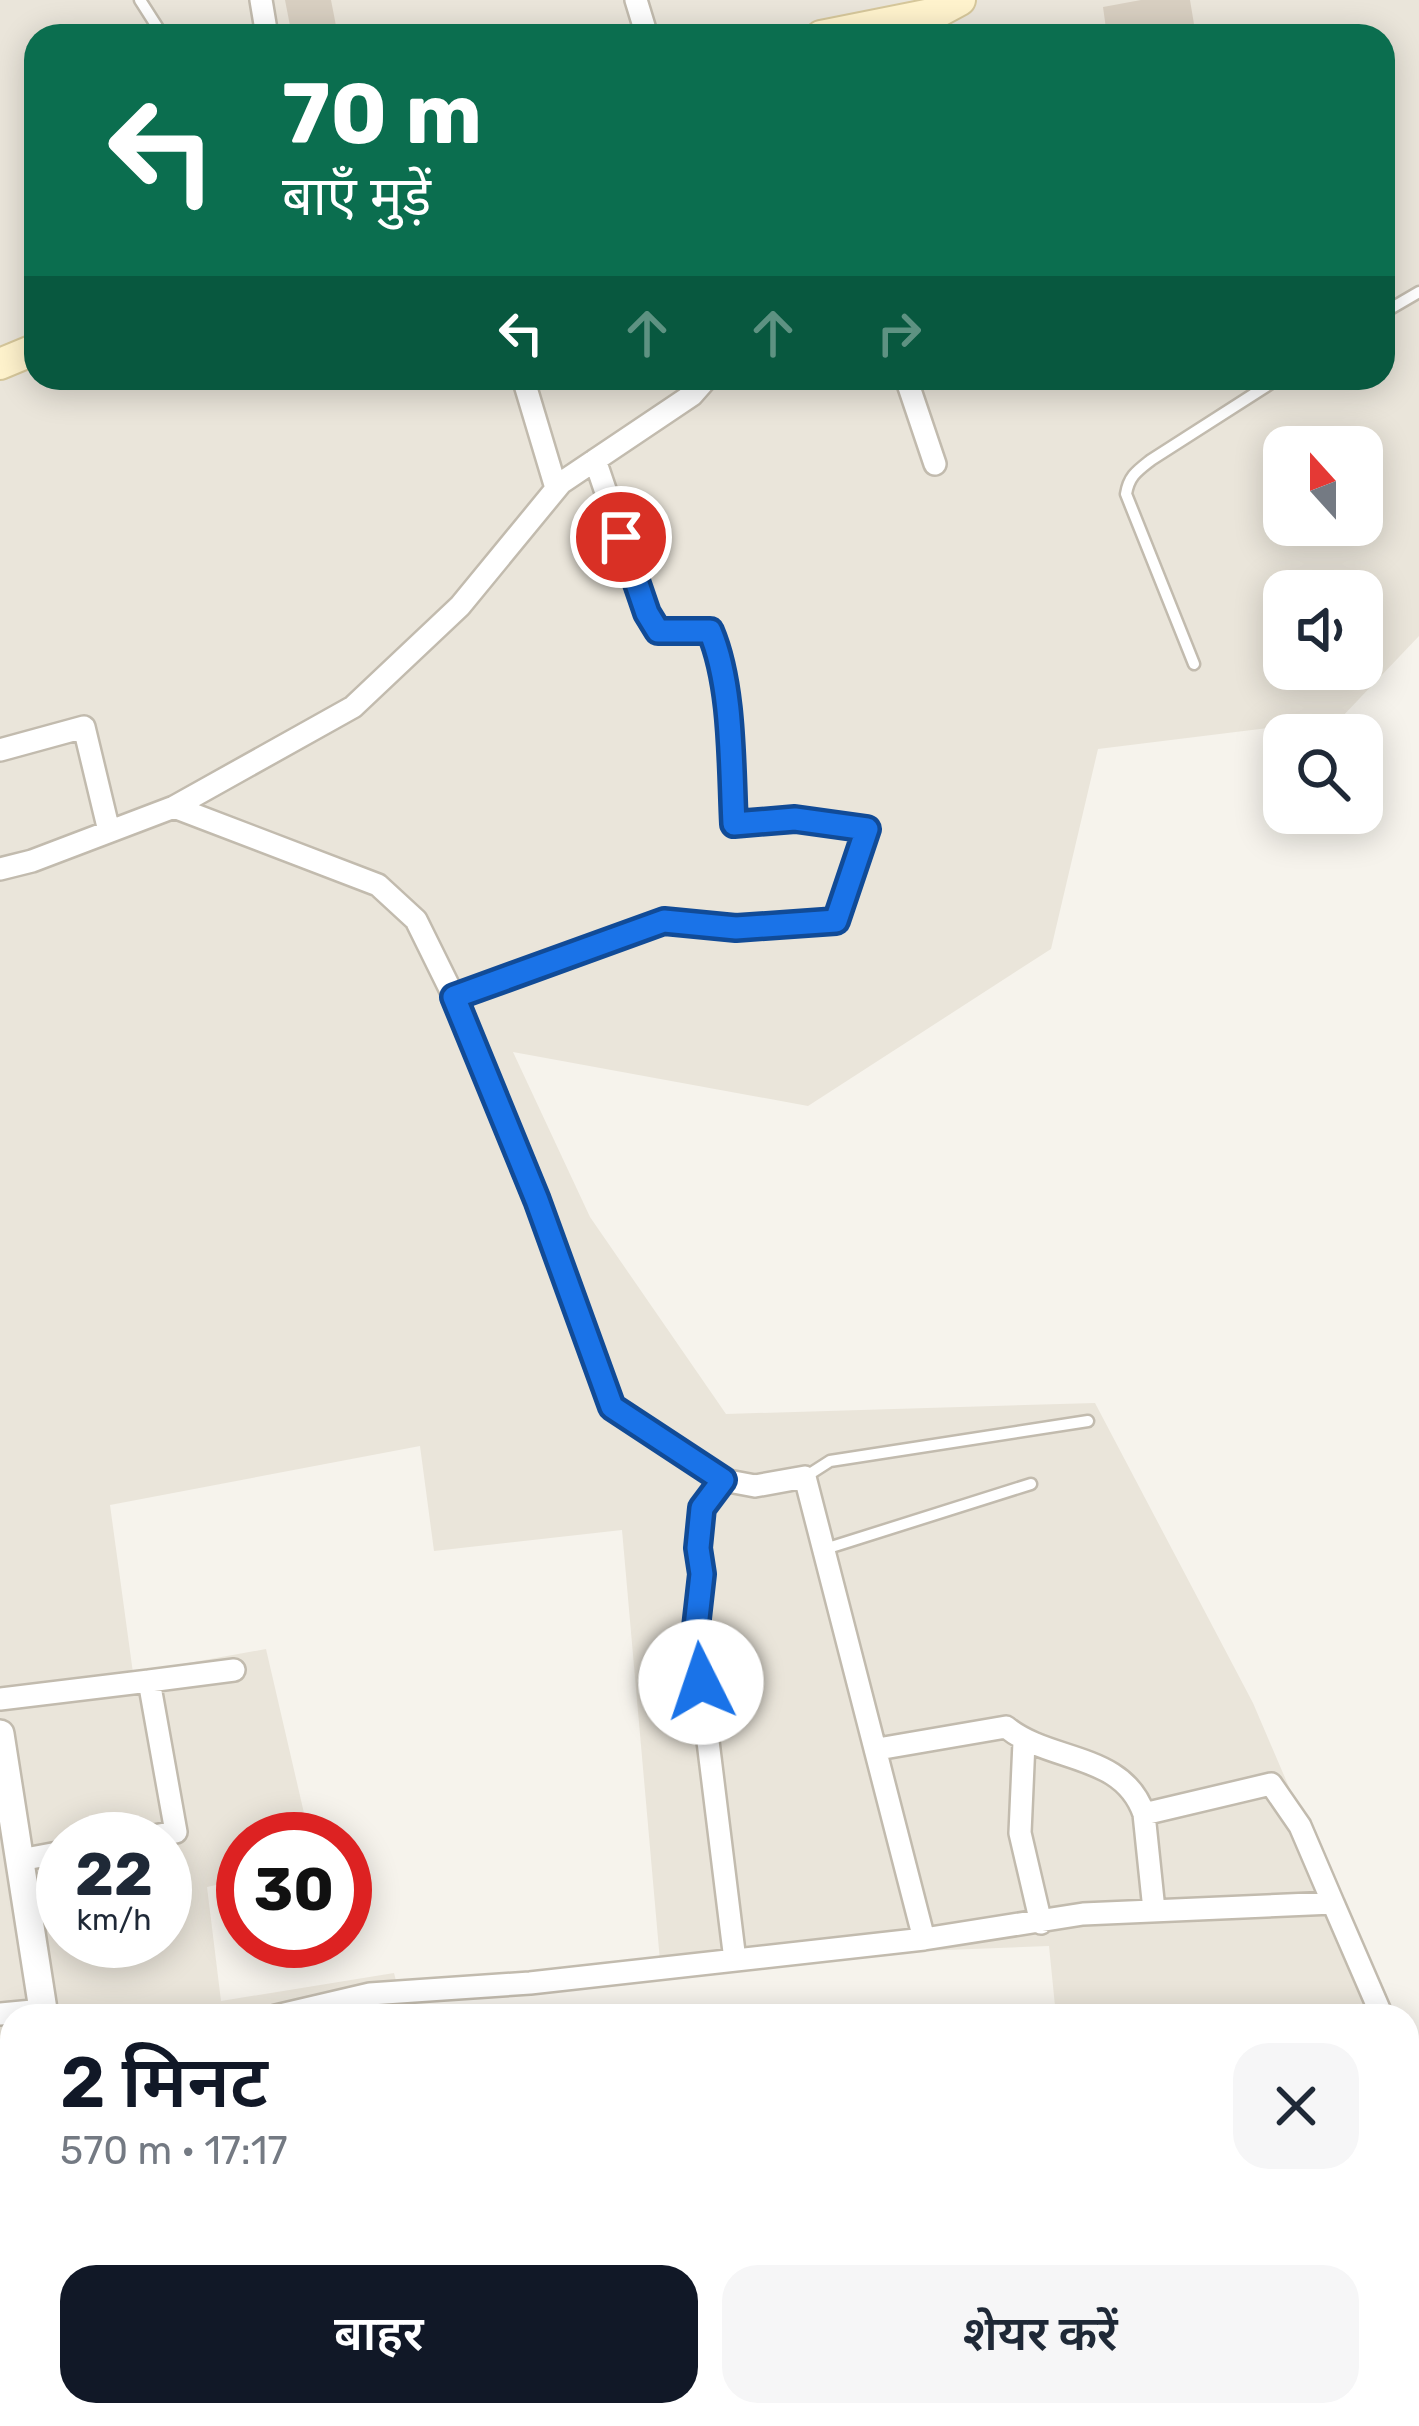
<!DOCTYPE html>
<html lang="hi">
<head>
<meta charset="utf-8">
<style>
	body { margin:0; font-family:Rubik,"Noto Sans Devanagari",sans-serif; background:#f6f6f7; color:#1f2937; height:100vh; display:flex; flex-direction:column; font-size:45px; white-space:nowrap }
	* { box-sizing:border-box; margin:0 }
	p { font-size:39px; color:#747a83 }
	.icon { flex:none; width:66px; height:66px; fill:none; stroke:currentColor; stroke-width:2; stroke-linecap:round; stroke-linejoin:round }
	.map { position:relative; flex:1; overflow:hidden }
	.details { position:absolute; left:0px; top:2004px; width:1419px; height:423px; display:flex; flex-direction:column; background:#fff; border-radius:36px 36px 0 0; box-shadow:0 6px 30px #0003 }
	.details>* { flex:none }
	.guide { position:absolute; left:24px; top:24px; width:1371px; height:366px; border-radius:36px; box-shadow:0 6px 30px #0003; background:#0b6e4f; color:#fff; overflow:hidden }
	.needle { width:78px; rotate:339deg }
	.tools { position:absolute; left:1263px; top:426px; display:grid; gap:24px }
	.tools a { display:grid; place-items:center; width:120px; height:120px; border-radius:24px; background:#fff; box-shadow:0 6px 30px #0003; font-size:60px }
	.speed { position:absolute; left:36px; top:1812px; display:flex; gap:24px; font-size:60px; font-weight:700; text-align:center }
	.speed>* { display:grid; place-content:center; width:156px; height:156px; border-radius:50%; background:#fff; box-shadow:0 6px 30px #0003; line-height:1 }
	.speed small { font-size:30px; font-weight:400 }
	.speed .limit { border:18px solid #d22; background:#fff; color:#111 }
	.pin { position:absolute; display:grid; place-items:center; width:102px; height:102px; color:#fff; margin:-51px; border:6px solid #fff; border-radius:50%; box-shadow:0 3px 12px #0007 }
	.me { position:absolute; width:132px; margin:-66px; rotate:356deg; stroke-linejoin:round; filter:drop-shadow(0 0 9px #0008) }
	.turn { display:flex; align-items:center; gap:42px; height:252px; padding:0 60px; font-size:54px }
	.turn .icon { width:156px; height:156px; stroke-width:2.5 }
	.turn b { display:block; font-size:84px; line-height:102px }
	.lanes { display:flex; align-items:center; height:114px; padding:0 60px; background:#0003; justify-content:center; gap:60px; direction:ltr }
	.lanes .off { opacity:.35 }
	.round { display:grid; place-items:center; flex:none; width:126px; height:126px; border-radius:36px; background:#f6f6f7 }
	.head { display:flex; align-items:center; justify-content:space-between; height:204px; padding:0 60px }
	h1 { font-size:72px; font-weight:600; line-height:90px; color:#111827 }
	.button { display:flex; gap:24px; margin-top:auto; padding:24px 60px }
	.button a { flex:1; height:138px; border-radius:36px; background:#111827; color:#fff; font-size:48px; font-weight:600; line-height:138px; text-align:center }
	.button a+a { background:#f6f6f7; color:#1f2937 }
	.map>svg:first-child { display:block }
</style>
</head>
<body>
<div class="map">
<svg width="1419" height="2426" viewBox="0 0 1419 2426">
	<rect width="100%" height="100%" fill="#f6f3ec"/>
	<path fill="#eae5da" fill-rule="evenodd" d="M 0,0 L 1419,0 L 1419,636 L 1340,719 L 1098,749 L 1051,949 L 808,1106 L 513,1052 L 590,1217 L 726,1414 L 1095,1403 L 1253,1703 L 1387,2016 L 1056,2016 L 1049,1946 L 660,1961 L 622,1530 L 434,1551 L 420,1446 L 110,1505 L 133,1673 L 266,1649 L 310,1839 L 243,1839 L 243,1879 L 207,1887 L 221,2001 L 394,1973 L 405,2016 L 12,2016 L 12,2415 L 701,2415 L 702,2426 L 0,2426 ZM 36,36 L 1383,36 L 1383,378 L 36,378 ZM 1284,447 L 1362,447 L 1362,525 L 1284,525 ZM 1284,591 L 1362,591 L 1362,669 L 1284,669 ZM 63,1839 L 165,1839 L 165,1941 L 63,1941 Z
		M 1407,2062 L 1419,2090 L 1419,2426 L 1360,2426 L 1358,2415 L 1407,2415 Z"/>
	<path fill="#d8cfc1" d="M 285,0 L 331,0 L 338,36 L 292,36 Z
		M 1141,0 L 1190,0 L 1196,36 L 1107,36 L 1103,7 Z"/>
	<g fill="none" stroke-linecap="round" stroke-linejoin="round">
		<g stroke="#c2bbae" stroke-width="15">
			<path id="service" d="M 140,0 L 163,36
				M 1383,313 L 1419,292
				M 1194,664 L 1126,494 C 1129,476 1137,471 1151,460 L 1279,378
				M 805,1477 L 830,1461 L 1088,1421
				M 825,1549 L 1031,1484"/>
		</g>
		<g stroke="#c2bbae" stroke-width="26">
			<path id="minor" d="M 261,0 L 267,36
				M 636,0 L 647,36
				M 523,378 L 556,488
				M 906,378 L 935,464
				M 0,750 L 84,727 L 109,831
				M 174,807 L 378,885 L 416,920 L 454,997 L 537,1200 L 612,1407 L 723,1480 L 755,1486 L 805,1477 L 924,1939
				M 0,869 L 32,861 L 174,807 L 353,707 L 460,606 L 561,483 L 692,395 L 707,378
				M 454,997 L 664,921 L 736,928 L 836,921 L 867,829 L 795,819 L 734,824 C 731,765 733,685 710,631 L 658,631 L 647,613 L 595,460
				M 723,1480 L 702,1508 L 698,1548 L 702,1573 L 695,1636 L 735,1960
				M 149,1681 L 234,1670
				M 0,1699 L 149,1681 L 176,1832 L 137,1839
				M 1024,1742 L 1020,1833 L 1041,1923
				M 878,1749 L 1006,1727 C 1050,1763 1123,1752 1144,1814
				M 20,1860 L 63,1852
				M 1154,1910 L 1144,1814 L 1271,1784 L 1300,1826 L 1333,1903
				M 0,2014 L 43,2010
				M 276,2016 L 370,1994 L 530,1983 L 924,1939 L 1083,1914 L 1333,1903 L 1382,2016
				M 0,2075 L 12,2072
				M 1407,2075 L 1419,2103
				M 0,2221 L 12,2220
				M 1407,2294 L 1419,2291
				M 261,2415 L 267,2424 L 409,2426
				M 890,2426 L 928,2415"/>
		</g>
		<g stroke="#c2bbae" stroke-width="32">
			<path id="tertiary" d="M 0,1734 L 44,2016
				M 87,2415 L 88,2426
				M 20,2426 L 25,2415"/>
		</g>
		<g stroke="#d6c79b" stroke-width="34">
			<path id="secondary" d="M 821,36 L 936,13 L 960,0
				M 0,364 L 36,349"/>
		</g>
		<use href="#service" stroke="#fff" stroke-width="10"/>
		<use href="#minor" stroke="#fff" stroke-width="21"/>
		<use href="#tertiary" stroke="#fff" stroke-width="27"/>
		<use href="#secondary" stroke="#fff3cd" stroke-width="30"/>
	</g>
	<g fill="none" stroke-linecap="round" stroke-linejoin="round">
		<g stroke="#114b97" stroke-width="30">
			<path id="route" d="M 621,537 L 647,613 L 658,631 L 710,631 C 733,685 731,765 734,824 L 795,819 L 867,829 L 836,921 L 736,928 L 664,921 L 454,997 L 537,1200 L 612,1407 L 723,1480 L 702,1508 L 698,1548 L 702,1574 L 695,1636 L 701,1682"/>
		</g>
		<use href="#route" stroke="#1a73e8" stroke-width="21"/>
	</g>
</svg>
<div class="tools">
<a><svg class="needle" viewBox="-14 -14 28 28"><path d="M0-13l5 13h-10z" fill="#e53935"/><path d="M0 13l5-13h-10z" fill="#747a83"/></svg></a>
<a><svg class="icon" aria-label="sound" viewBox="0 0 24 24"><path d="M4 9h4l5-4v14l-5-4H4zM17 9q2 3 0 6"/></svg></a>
<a><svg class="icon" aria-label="search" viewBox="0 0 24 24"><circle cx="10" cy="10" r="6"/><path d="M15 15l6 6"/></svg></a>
</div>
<div class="speed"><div>22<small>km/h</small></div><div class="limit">30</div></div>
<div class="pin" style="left:621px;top:537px;background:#d93025"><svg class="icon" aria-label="arrive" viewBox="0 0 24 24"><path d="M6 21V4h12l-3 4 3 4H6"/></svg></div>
<svg class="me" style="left:701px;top:1682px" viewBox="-20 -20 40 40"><circle r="19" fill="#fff"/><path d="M0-13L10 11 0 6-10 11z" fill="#1a73e8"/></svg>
<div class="guide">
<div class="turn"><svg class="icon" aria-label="left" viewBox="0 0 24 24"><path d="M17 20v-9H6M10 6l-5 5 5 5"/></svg><div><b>70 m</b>बाएँ मुड़ें</div></div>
<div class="lanes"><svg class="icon" aria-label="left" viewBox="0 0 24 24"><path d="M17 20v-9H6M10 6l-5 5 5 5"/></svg><svg class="icon off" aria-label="ahead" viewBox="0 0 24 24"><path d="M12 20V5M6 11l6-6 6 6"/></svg><svg class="icon off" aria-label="ahead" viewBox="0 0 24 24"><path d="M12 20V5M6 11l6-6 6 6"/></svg><svg class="icon off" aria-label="right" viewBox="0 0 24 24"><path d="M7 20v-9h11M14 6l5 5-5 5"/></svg></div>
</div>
<section class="details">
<div class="head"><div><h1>2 मिनट</h1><p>570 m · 17:17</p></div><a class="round"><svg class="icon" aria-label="close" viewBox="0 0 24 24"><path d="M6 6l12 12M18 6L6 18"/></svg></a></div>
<div class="button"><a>बाहर</a><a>शेयर करें</a></div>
</section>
</div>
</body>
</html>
